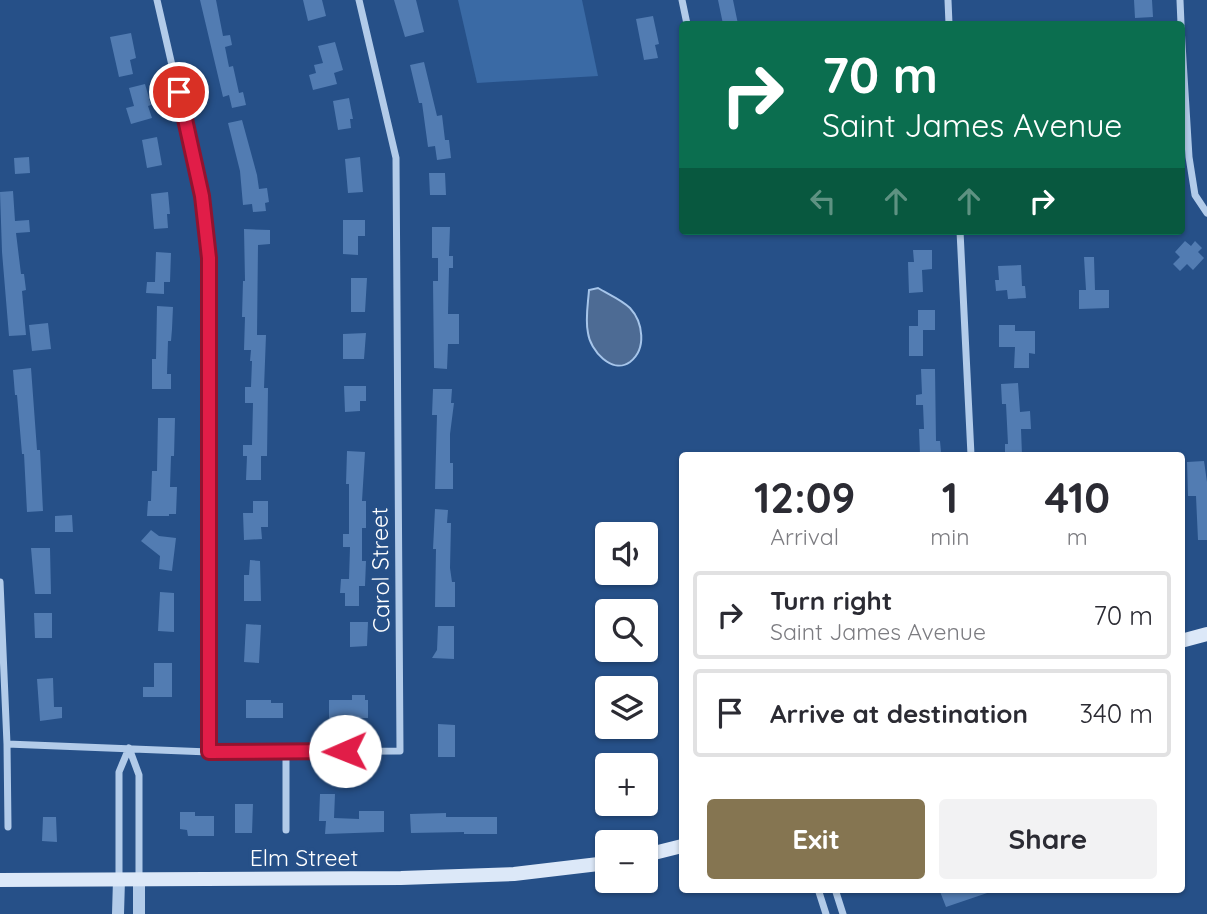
<!DOCTYPE html>
<html lang="en">
<head>
<meta charset="utf-8">
<style>
	body { margin:0; font-family:Quicksand,sans-serif; background:#f2f2f3; color:#2b2b33; height:100vh; display:flex; flex-direction:column; font-size:26px; white-space:nowrap }
	* { box-sizing:border-box; margin:0 }
	p { font-size:23px; color:#7c7c81 }
	.icon { flex:none; width:38px; height:38px; fill:none; stroke:currentColor; stroke-width:2; stroke-linecap:round; stroke-linejoin:round }
	.map { position:relative; flex:1; overflow:hidden }
	.drawer { position:absolute; left:679px; top:452px; width:506px; height:441px; display:flex; flex-direction:column; background:#fff; border-radius:7px; box-shadow:0 2px 5px #0004 }
	.drawer>* { flex:none }
	.guide { position:absolute; left:679px; top:21px; width:506px; height:214px; border-radius:7px; box-shadow:0 2px 5px #0004; background:#0b6e4f; color:#fff; overflow:hidden }
	.buttons { position:absolute; left:595px; top:522px; display:grid; gap:14px }
	.buttons a { display:grid; place-items:center; width:63px; height:63px; border-radius:7px; background:#fff; box-shadow:0 2px 5px #0004; font-size:35px }
	.pin { position:absolute; display:grid; place-items:center; width:60px; height:60px; color:#fff; margin:-30px; border:4px solid #fff; border-radius:50%; box-shadow:0 2px 7px #0007 }
	.me { position:absolute; width:77px; margin:-38px; rotate:269deg; stroke-linejoin:round; filter:drop-shadow(0 0 5px #0008) }
	.turn { display:flex; align-items:center; gap:24px; height:147px; padding:0 28px; font-size:32px }
	.turn .icon { width:91px; height:91px; stroke-width:2.5 }
	.turn b { display:block; font-size:49px; line-height:60px }
	.lanes { display:flex; align-items:center; height:66px; padding:0 28px; background:#0003; justify-content:center; gap:35px; direction:ltr }
	.lanes .off { opacity:.35 }
	.eta { display:flex; justify-content:space-evenly; align-items:center; height:119px; text-align:center }
	.eta b { font-size:42px; font-weight:700; line-height:49px }
	.action { display:flex; gap:14px; margin-top:auto; padding:14px 28px }
	.action a { flex:1; height:80px; border-radius:7px; background:#857551; color:#fff; font-size:28px; font-weight:700; line-height:80px; text-align:center }
	.action a+a { background:#f2f2f3; color:#2b2b33 }
	ul { padding:0; list-style:none }
	li { display:flex; align-items:center; gap:21px; height:88px; margin:0 14px 10px; padding:0 14px; border:4px solid #e1e1e2; border-radius:7px }
	li div { flex:1 }
	li b { display:block; font-size:26px }
	li em { font-style:normal }
	.map>svg:first-child { display:block }
</style>
</head>
<body>
<div class="map">
<svg width="1207" height="914" viewBox="0 0 1207 914">
	<rect width="100%" height="100%" fill="#265088"/>
	<path fill="#3a6aa5" d="M 458,0 L 582,0 L 598,76 L 477,83 Z"/>
	<path fill="#4d6b94" stroke="#a6c5ea" stroke-width="2" d="M 598,288 C 608,294 622,300 630,308 C 643,322 647,349 630,362 C 612,375 590,350 588,333 C 585,320 588,304 589,290 Z"/>
	<path fill="#527cb2" d="M 200,0 L 216,0 L 223,36 L 230,35 L 232,45 L 225,47 L 229,67 L 233,66 L 239,93 L 243,92 L 246,105 L 232,108 L 229,95 L 223,97 Z
		M 303,0 L 322,0 L 326,16 L 308,21 Z
		M 394,0 L 416,0 L 424,32 L 405,37 Z
		M 718,0 L 733,0 L 738,24 L 723,24 Z
		M 1134,0 L 1152,0 L 1153,17 L 1135,18 Z
		M 653,16 L 659,44 L 655,45 L 658,58 L 644,60 L 636,19 Z
		M 131,33 L 136,58 L 130,60 L 133,74 L 119,77 L 110,37 Z
		M 335,42 L 343,70 L 334,73 L 337,84 L 313,90 L 309,75 L 316,73 L 314,65 L 323,63 L 318,46 Z
		M 424,62 L 437,116 L 442,115 L 445,140 L 449,140 L 451,158 L 437,160 L 435,146 L 428,147 L 422,103 L 419,103 L 410,65 Z
		M 145,84 L 151,105 L 148,106 L 152,118 L 131,124 L 126,108 L 134,106 L 129,88 Z
		M 349,98 L 353,119 L 350,119 L 351,128 L 338,130 L 333,101 Z
		M 242,120 L 257,175 L 259,189 L 267,188 L 269,202 L 265,203 L 266,211 L 253,212 L 252,204 L 243,205 L 240,171 L 228,123 Z
		M 157,137 L 162,165 L 147,168 L 142,140 Z
		M 29,157 L 30,173 L 15,174 L 14,158 Z
		M 360,157 L 363,192 L 348,193 L 345,159 Z
		M 429,173 L 445,173 L 446,195 L 430,195 Z
		M 13,191 L 15,221 L 29,220 L 30,232 L 16,233 L 21,274 L 24,274 L 26,290 L 22,291 L 26,335 L 9,336 L 2,252 L 0,192 Z
		M 168,192 L 170,214 L 167,214 L 168,228 L 154,229 L 151,194 Z
		M 343,220 L 365,220 L 365,236 L 358,236 L 358,255 L 343,254 Z
		M 432,227 L 450,227 L 449,256 L 453,256 L 453,268 L 449,268 L 448,314 L 459,314 L 459,344 L 448,344 L 447,369 L 434,368 L 433,281 L 438,281 L 438,258 L 432,258 Z
		M 244,229 L 270,230 L 270,244 L 258,245 L 257,335 L 266,335 L 264,388 L 268,388 L 267,456 L 261,456 L 261,480 L 246,480 L 247,456 L 243,456 L 243,445 L 252,445 L 253,403 L 245,403 L 245,387 L 251,387 L 252,361 L 250,361 L 251,350 L 244,350 L 245,317 L 242,317 L 243,281 L 245,281 Z
		M 1185,241 L 1191,246 L 1195,241 L 1202,248 L 1198,252 L 1204,258 L 1193,270 L 1187,264 L 1180,271 L 1173,264 L 1180,257 L 1175,252 Z
		M 913,250 L 932,250 L 932,269 L 922,270 L 923,292 L 909,293 L 908,262 L 914,262 Z
		M 156,252 L 171,253 L 170,282 L 164,282 L 164,294 L 146,293 L 147,282 L 155,282 Z
		M 1084,257 L 1094,257 L 1095,290 L 1109,290 L 1109,308 L 1079,309 L 1079,290 L 1086,290 Z
		M 1021,265 L 1022,286 L 1025,286 L 1026,298 L 1008,299 L 1007,290 L 996,291 L 995,280 L 999,280 L 998,266 Z
		M 351,278 L 367,278 L 365,312 L 351,312 Z
		M 157,306 L 173,307 L 172,329 L 171,341 L 168,341 L 167,374 L 171,374 L 171,389 L 152,389 L 152,359 L 156,359 Z
		M 918,310 L 935,310 L 935,330 L 923,330 L 923,356 L 909,356 L 909,326 L 918,326 Z
		M 48,323 L 51,349 L 32,351 L 29,325 Z
		M 999,325 L 1015,325 L 1015,331 L 1035,331 L 1035,354 L 1029,353 L 1029,368 L 1014,368 L 1015,347 L 999,347 Z
		M 366,333 L 364,359 L 343,359 L 343,334 Z
		M 31,368 L 37,450 L 40,450 L 43,511 L 27,512 L 24,454 L 22,454 L 17,395 L 15,395 L 13,370 Z
		M 921,369 L 935,369 L 936,441 L 940,441 L 941,452 L 934,452 L 934,455 L 920,455 L 919,429 L 924,429 L 923,405 L 916,405 L 916,395 L 922,394 Z
		M 1018,383 L 1020,412 L 1030,411 L 1031,429 L 1021,429 L 1022,455 L 1005,455 L 1005,444 L 1008,444 L 1006,404 L 1002,404 L 1001,384 Z
		M 344,386 L 366,386 L 366,401 L 360,401 L 360,411 L 345,412 Z
		M 433,389 L 452,389 L 451,403 L 454,403 L 450,434 L 450,463 L 453,463 L 453,489 L 435,489 L 437,415 L 432,415 Z
		M 158,418 L 175,418 L 174,456 L 171,456 L 170,487 L 177,487 L 176,514 L 169,514 L 169,516 L 147,516 L 148,501 L 151,501 L 152,471 L 157,471 Z
		M 347,451 L 365,452 L 362,501 L 366,501 L 366,528 L 362,528 L 362,561 L 366,561 L 365,586 L 359,586 L 359,606 L 345,606 L 345,593 L 340,593 L 341,579 L 349,579 L 350,547 L 343,547 L 343,534 L 349,534 L 349,484 L 346,484 Z
		M 1204,461 L 1207,482 L 1207,540 L 1198,540 L 1196,496 L 1188,496 L 1187,462 Z
		M 253,501 L 268,501 L 268,527 L 261,527 L 262,539 L 244,540 L 243,513 L 253,513 Z
		M 435,509 L 448,510 L 447,523 L 451,523 L 450,568 L 452,582 L 455,582 L 455,607 L 435,607 L 436,549 L 433,549 Z
		M 72,515 L 73,532 L 55,532 L 55,516 Z
		M 151,530 L 159,536 L 176,538 L 172,571 L 159,569 L 160,556 L 141,541 Z
		M 31,548 L 50,548 L 51,594 L 35,594 Z
		M 250,560 L 260,561 L 261,601 L 244,601 L 244,575 L 249,575 Z
		M 160,592 L 174,593 L 174,632 L 158,631 Z
		M 34,613 L 52,613 L 52,638 L 35,638 Z
		M 350,622 L 368,622 L 367,646 L 350,647 Z
		M 246,624 L 261,625 L 259,663 L 244,662 Z
		M 438,626 L 454,626 L 454,659 L 432,658 L 437,650 Z
		M 154,663 L 172,663 L 172,697 L 143,697 L 143,687 L 154,687 Z
		M 53,678 L 54,707 L 62,707 L 62,718 L 40,721 L 37,679 Z
		M 352,695 L 365,695 L 365,700 L 368,700 L 368,718 L 329,718 L 329,700 L 352,700 Z
		M 246,700 L 271,700 L 271,703 L 283,703 L 283,718 L 246,718 Z
		M 438,724 L 455,725 L 455,757 L 438,757 Z
		M 320,794 L 335,794 L 334,818 L 359,819 L 359,811 L 384,811 L 384,832 L 325,834 L 326,821 L 319,821 Z
		M 235,804 L 253,804 L 252,833 L 235,833 Z
		M 180,812 L 195,812 L 195,816 L 214,816 L 214,836 L 188,836 L 187,830 L 180,829 Z
		M 446,813 L 446,817 L 497,817 L 497,834 L 464,834 L 464,832 L 411,833 L 410,814 Z
		M 43,817 L 56,817 L 57,842 L 42,841 Z
		M 939,889 L 992,889 L 993,891 L 946,907 Z"/>
	<g fill="none" stroke-linecap="round" stroke-linejoin="round">
		<path stroke="#b2cbe9" stroke-width="7" d="M 157,0 L 202,196 L 209,258 L 209,752
			M 682,0 L 687,24
			M 948,0 L 949,24
			M 1180,0 L 1181,24
			M 1181,27 L 1189,157 L 1195,195 L 1207,213
			M 960,231 L 971,455
			M 0,582 L 7,744 L 8,827
			M 7,744 L 209,752 L 400,751 L 396,158 L 359,0
			M 129,748 L 139,775 L 139,879
			M 286,830 L 286,752
			M 119,879 L 119,772 L 129,748
			M 818,889 L 826,914
			M 835,889 L 843,914"/>
		<path stroke="#b2cbe9" stroke-width="12" d="M 118,914 L 119,880
			M 139,914 L 139,880"/>
		<path stroke="#dce8f8" stroke-width="14" d="M 1181,641 L 1207,634
			M 646,855 L 682,846
			M 0,880 L 401,878 L 514,874 L 607,863"/>
	</g>
	<g fill="none" stroke-linecap="round" stroke-linejoin="round">
		<g stroke="#92132f" stroke-width="18">
			<path id="route" d="M 179,92 L 202,196 L 209,258 L 209,752 L 345,751"/>
		</g>
		<use href="#route" stroke="#e11d48" stroke-width="12"/>
	</g>
	<g text-anchor="middle" dominant-baseline="central" stroke-width="7" stroke-linejoin="round" paint-order="stroke">
		<g font-size="23" fill="#fff" stroke="#265088">
			<text transform="translate(380 570) rotate(-91)">Carol Street</text>
			<text x="304" y="857">Elm Street</text>
		</g>
	</g>
</svg>
<div class="buttons">
<a><svg class="icon" aria-label="sound" viewBox="0 0 24 24"><path d="M4 9h4l5-4v14l-5-4H4zM17 9q2 3 0 6"/></svg></a>
<a><svg class="icon" aria-label="search" viewBox="0 0 24 24"><circle cx="10" cy="10" r="6"/><path d="M15 15l6 6"/></svg></a>
<a><svg class="icon" aria-label="layers" viewBox="0 0 24 24"><path d="M12 4l9 5-9 5-9-5zM3 14l9 5 9-5"/></svg></a>
<a>+</a>
<a>−</a>
</div>
<div class="pin" style="left:179px;top:92px;background:#d93025"><svg class="icon" aria-label="arrive" viewBox="0 0 24 24"><path d="M6 21V4h12l-3 4 3 4H6"/></svg></div>
<svg class="me" style="left:345px;top:751px" viewBox="-20 -20 40 40"><circle r="19" fill="#fff"/><path d="M0-13L10 11 0 6-10 11z" fill="#e11d48"/></svg>
<div class="guide">
<div class="turn"><svg class="icon" aria-label="right" viewBox="0 0 24 24"><path d="M7 20v-9h11M14 6l5 5-5 5"/></svg><div><b>70 m</b>Saint James Avenue</div></div>
<div class="lanes"><svg class="icon off" aria-label="left" viewBox="0 0 24 24"><path d="M17 20v-9H6M10 6l-5 5 5 5"/></svg><svg class="icon off" aria-label="ahead" viewBox="0 0 24 24"><path d="M12 20V5M6 11l6-6 6 6"/></svg><svg class="icon off" aria-label="ahead" viewBox="0 0 24 24"><path d="M12 20V5M6 11l6-6 6 6"/></svg><svg class="icon" aria-label="right" viewBox="0 0 24 24"><path d="M7 20v-9h11M14 6l5 5-5 5"/></svg></div>
</div>
<section class="drawer">
<div class="eta">
<div><b>12:09</b><p>Arrival</p></div>
<div><b>1</b><p>min</p></div>
<div><b>410</b><p>m</p></div>
</div>
<ul>
<li><svg class="icon" aria-label="right" viewBox="0 0 24 24"><path d="M7 20v-9h11M14 6l5 5-5 5"/></svg><div><b>Turn right</b><p>Saint James Avenue</p></div><em>70 m</em></li>
<li><svg class="icon" aria-label="arrive" viewBox="0 0 24 24"><path d="M6 21V4h12l-3 4 3 4H6"/></svg><div><b>Arrive at destination</b></div><em>340 m</em></li>
</ul>
<div class="action"><a>Exit</a><a>Share</a></div>
</section>
</div>
</body>
</html>
